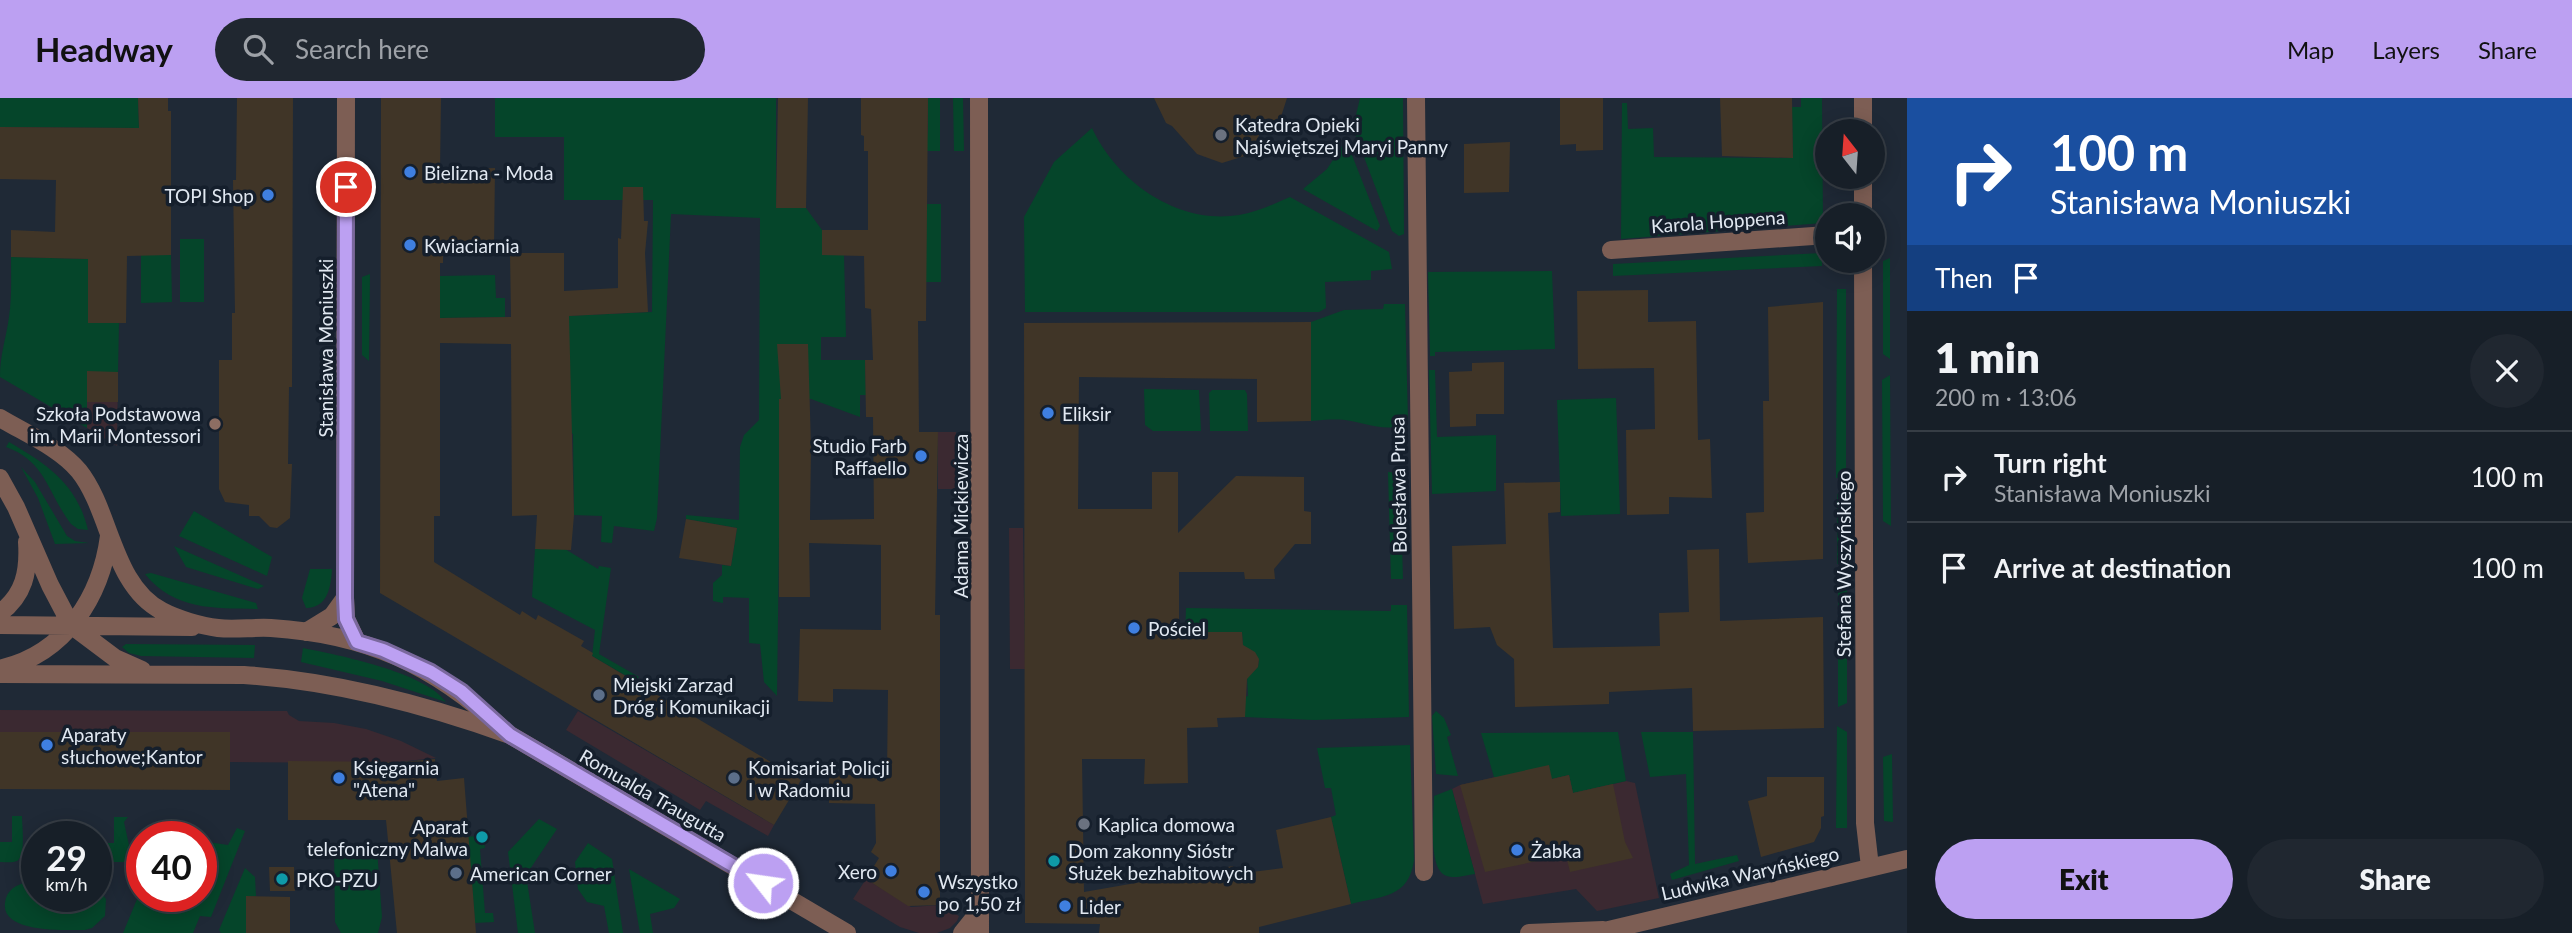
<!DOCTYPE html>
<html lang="en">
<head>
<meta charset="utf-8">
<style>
	body { margin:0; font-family:Lato,sans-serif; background:#202730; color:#f1f3f6; height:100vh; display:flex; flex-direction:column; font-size:26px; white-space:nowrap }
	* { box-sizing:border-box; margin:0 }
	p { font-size:23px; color:#9ea2a8 }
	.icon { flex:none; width:38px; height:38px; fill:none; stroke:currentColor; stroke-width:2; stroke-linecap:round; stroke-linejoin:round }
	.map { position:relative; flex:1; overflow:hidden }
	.details { display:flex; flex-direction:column; background:#171f28; width:665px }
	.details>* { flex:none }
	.banner { background:#1a4fa0; color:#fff; overflow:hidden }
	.needle { width:46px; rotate:343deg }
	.controls { position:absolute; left:1815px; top:21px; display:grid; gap:14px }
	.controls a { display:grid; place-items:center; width:70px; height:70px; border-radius:50%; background:#171f28; box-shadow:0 4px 18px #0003,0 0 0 2px #363d45; font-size:35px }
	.speed { position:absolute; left:21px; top:723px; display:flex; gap:14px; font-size:35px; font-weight:700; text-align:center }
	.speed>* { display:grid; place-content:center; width:91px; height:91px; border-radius:50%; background:#171f28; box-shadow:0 4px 18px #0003,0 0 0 2px #363d45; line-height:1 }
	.speed small { font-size:18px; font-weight:400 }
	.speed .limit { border:10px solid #d22; background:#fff; color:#111 }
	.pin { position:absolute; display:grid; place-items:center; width:60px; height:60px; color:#fff; margin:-30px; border:4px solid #fff; border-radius:50%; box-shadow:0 2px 7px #0007 }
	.me { position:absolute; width:77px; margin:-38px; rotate:300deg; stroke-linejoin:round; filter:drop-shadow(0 0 5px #0008) }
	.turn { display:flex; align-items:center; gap:24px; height:147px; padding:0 28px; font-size:32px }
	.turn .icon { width:91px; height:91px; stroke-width:2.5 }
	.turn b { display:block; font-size:49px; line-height:60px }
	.then { display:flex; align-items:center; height:66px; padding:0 28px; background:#0003; gap:14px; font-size:26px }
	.round { display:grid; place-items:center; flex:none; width:74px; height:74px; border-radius:37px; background:#202730 }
	.head { display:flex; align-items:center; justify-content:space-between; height:119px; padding:0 28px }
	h1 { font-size:42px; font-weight:800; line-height:52px }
	.button { display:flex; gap:14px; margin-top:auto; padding:14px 28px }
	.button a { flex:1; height:80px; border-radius:42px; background:#bca0f2; color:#111; font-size:28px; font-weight:800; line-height:80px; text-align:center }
	.button a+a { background:#202730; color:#f1f3f6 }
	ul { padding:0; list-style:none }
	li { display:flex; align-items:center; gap:21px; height:91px; padding:0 28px; border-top:2px solid #363d45 }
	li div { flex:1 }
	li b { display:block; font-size:26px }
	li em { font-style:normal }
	header { display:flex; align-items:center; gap:42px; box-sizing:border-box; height:98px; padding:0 35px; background:#bca0f2; color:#111 }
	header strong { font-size:33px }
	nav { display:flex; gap:38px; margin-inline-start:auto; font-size:24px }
	.search { width:490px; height:63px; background:#202730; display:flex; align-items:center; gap:18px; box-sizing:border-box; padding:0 24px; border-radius:38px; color:#9ea2a8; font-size:26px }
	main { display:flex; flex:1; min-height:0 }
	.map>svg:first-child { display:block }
</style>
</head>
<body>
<header>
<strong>Headway</strong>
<div class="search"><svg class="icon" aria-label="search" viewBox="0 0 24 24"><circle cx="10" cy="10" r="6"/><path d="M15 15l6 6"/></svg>Search here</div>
<nav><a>Map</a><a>Layers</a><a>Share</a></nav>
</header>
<main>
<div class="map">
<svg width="1907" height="835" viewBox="0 0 1907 835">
	<rect width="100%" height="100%" fill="#1f2936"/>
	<path fill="#3b2931" d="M 87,273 L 118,274 L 117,348 L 87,330 Z
		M 938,334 L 956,334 L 956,391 L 938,391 Z
		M 1009,430 L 1023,430 L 1025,571 L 1010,571 Z
		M 0,612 L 287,613 L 289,617 L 299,623 L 334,625 L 366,631 L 401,643 L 436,660 L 387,665 L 230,664 L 229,634 L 0,634 Z
		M 578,613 L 774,727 L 768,738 L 706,703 L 700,712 L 566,632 Z
		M 1549,667 L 1569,677 L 1613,686 L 1626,683 L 1635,685 L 1659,800 L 1597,813 L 1576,791 L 1483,806 L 1452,691 L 1460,687 Z
		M 866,781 L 911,809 L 940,807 L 959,818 L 957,823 L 950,830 L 937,835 L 919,835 L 900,829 L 853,801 Z"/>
	<path fill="#05452a" d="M 0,0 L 138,0 L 139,30 L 0,29 Z
		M 495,0 L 776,0 L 776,110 L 806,110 L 822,132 L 823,157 L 844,157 L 846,239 L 821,239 L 821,262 L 865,262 L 866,297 L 860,297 L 860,319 L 811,301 L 779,301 L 780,360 L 777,598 L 764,584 L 760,546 L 749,545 L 749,500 L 723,499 L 723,505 L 713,503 L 713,485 L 722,477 L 722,467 L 731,468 L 737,430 L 686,421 L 686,417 L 739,422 L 740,349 L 744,337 L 759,322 L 760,120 L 671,116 L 657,420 L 654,433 L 614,428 L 612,445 L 601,444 L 602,418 L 574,417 L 573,336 L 571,335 L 565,218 L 652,214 L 653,102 L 564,102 L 564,39 L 495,39 Z
		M 928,0 L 940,0 L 940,53 L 925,53 L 928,32 Z
		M 953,0 L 963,0 L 964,53 L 954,53 Z
		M 1360,0 L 1403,0 L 1404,136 L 1399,138 L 1392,133 L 1353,30 Z
		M 1801,0 L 1822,0 L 1823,125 L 1621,141 L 1622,5 L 1627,5 L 1628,31 L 1653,30 L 1654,59 L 1793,60 L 1792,9 L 1801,9 Z
		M 1092,30 C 1117,84 1178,127 1239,117 C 1257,114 1274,106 1290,99 L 1389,154 L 1392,171 L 1371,173 L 1371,182 L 1325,184 L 1326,210 L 1319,214 L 1025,214 L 1024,119 L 1054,64 Z
		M 1346,42 L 1380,128 L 1377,133 L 1303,91 L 1327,71 Z
		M 924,106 L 941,106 L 941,184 L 922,184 Z
		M 180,141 L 204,141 L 204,204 L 180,204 Z
		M 1822,155 L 1822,168 L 1613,178 L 1613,166 Z
		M 141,157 L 171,157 L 172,204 L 141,205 Z
		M 11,159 L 88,161 L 88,225 L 119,225 L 118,274 L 87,274 L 87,330 L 0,279 C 0,256 6,241 9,219 C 12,199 11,179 11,159 Z
		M 1890,160 L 1890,261 L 1883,256 L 1883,163 Z
		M 1552,173 L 1555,251 L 1435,254 L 1435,258 L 1430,258 L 1428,174 Z
		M 370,176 L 369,263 L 362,257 L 362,179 Z
		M 495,177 L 496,200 L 505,200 L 505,219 L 440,220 L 440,178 Z
		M 1837,191 L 1846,191 L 1846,378 L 1836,380 Z
		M 1384,206 L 1405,206 L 1408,322 C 1393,338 1364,324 1345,322 C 1334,321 1322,322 1311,323 L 1311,224 L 1344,212 L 1383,211 Z
		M 1429,272 L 1435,272 L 1437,339 L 1496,337 L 1496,393 L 1432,396 Z
		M 1890,277 L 1891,428 L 1883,423 L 1882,282 Z
		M 1144,291 L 1199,292 L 1201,333 L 1153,333 L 1145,327 Z
		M 1212,292 L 1245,292 L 1247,296 L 1248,333 L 1210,333 L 1209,295 Z
		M 1616,300 L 1620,416 L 1561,418 L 1557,302 Z
		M 9,344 C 48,367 77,386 88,432 L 78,431 L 71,426 C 48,396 46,363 6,349 Z
		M 21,369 L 35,384 L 67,438 L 75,443 L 89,445 L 55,446 L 38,400 Z
		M 1388,374 L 1400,375 L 1403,481 L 1391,481 Z
		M 1837,396 L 1846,397 L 1847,465 L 1837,466 Z
		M 194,413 L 272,459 L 267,478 L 179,438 Z
		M 174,448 L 264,488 L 258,491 L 186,469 Z
		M 535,451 L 565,451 L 598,471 L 599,468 L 611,470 L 599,556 L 639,579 L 635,583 L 592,558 L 595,532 L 532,499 Z
		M 310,471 L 332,471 C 331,488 328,510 306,510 L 302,500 Z
		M 151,475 L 256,505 L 258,511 C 215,510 175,513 145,476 Z
		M 1838,491 L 1847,491 L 1847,605 L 1838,609 Z
		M 1391,507 L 1407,507 L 1409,619 L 1314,622 L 1245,619 L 1244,599 L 1248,598 L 1247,577 L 1258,569 L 1259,562 L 1243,550 L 1242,534 L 1208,534 L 1185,537 L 1186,510 L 1391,513 Z
		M 126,546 L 255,547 L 254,560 L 141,558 L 129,555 L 122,549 Z
		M 303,550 C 338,557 425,574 446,604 L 382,583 L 301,564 Z
		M 1436,613 L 1444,620 L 1451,637 L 1447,639 L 1458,678 L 1436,676 L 1432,618 Z
		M 1837,628 L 1847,634 L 1847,730 L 1836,730 Z
		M 1618,634 L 1626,683 L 1573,695 L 1569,677 L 1552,681 L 1494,679 L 1481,635 Z
		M 1641,634 L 1693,634 L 1695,766 L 1737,757 L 1739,763 L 1672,782 L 1670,776 L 1689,767 L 1686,676 L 1650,679 Z
		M 1410,647 L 1414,762 C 1409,800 1382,798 1351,806 L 1331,719 L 1336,717 L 1331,690 L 1325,690 L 1317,650 Z
		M 1892,656 L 1893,724 L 1884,723 L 1883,659 Z
		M 1452,691 L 1475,776 C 1467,777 1455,781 1447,778 C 1427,773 1434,715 1434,698 Z
		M 12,718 L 22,718 C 22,728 26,758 17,763 C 13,765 5,764 0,764 L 0,744 L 12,744 Z
		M 114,719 L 128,719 L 124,724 L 129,747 L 128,762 L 125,764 L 96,764 L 96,745 L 114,745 Z
		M 539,721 L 557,731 L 526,777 L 535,835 L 518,835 L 508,754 Z
		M 237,730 L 245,733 L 211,819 L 200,818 L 193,835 L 123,835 L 142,789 L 142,798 L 201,798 L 201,743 L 228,747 Z
		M 483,737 L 485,750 L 480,751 L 485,815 L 493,815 L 494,824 L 475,825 L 468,739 Z
		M 588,745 L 612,761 L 623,835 L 609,835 L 604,808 L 587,804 L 578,791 L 575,764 Z
		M 334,751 L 377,751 L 382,819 L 378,835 L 341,835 L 335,824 Z
		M 245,770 L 255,779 L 256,798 L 246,799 L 246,835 L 221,835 L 219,832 Z
		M 629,771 L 680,801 L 674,810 L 650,816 L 653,835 L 640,835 Z
		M 27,784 L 37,784 L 37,798 L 96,798 L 96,788 L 106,801 L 105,818 L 92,830 L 85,832 C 63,832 1,835 5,805 C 6,792 16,787 27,784 Z"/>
	<path fill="#403527" d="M 138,0 L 168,0 L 168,13 L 171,13 L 171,157 L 127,158 L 126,225 L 88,225 L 88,161 L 11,159 L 11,132 L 55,134 L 56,82 L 0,81 L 0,29 L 139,30 Z
		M 237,0 L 293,0 L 292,289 L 289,289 L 288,366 L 292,366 L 290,420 L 277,430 L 270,429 L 259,418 L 249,418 L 249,407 L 225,404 L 219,391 L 219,262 L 232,262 L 232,215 L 235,215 L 233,82 L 236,82 Z
		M 381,0 L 441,0 L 440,72 L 495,70 L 494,150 L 443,151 L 443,165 L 440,165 L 440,220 L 511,219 L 510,155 L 564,155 L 564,193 L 618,190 L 618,140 L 621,141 L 623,89 L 643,89 L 644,123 L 648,123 L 645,155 L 648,214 L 569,218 L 574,417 L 571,452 L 535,451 L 537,417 L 512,418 L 511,246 L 440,245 L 440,418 L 434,418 L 434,464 L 520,517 L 522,513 L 536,522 L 538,517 L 584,543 L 581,548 L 593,555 L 592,558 L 801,682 L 774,727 L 380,495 Z
		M 778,0 L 808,0 L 806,110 L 776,110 Z
		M 861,0 L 928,0 L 926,223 L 918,223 L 919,334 L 938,334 L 935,517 L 940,517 L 940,807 L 908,808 L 866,781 L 879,760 L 871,754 L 876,745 L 875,706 L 829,705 L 829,677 L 887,677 L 888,592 L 833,591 L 833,604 L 798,603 L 800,531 L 881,532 L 881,447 L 809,445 L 810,499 L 779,499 L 779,301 L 781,301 L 777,246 L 808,246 L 811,349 L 810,422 L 874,421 L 873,319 L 866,319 L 865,262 L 873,262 L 871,211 L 865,210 L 864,158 L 822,157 L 822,132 L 868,132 L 868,53 L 864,53 L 864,38 L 861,37 Z
		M 1154,0 L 1287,0 L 1279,25 L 1262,32 L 1248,57 L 1222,65 L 1197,56 L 1172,28 L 1166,25 Z
		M 1560,0 L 1603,0 L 1603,52 L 1576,53 L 1576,46 L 1560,47 Z
		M 1720,0 L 1792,0 L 1793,60 L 1722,58 Z
		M 1510,44 L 1509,94 L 1464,95 L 1464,46 Z
		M 1648,192 L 1648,224 L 1696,223 L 1698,342 L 1710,341 L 1712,400 L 1669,399 L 1669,416 L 1627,417 L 1626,332 L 1655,331 L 1654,270 L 1578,271 L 1577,193 Z
		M 1823,204 L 1823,461 L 1748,465 L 1746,415 L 1764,414 L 1763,303 L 1769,303 L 1768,209 Z
		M 1311,224 L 1311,323 L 1257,324 L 1257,281 L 1079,279 L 1078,411 L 1152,411 L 1152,374 L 1178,374 L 1178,435 L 1236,378 L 1304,379 L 1304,413 L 1311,414 L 1311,446 L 1295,446 L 1274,471 L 1275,481 L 1245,481 L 1244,474 L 1179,474 L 1179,534 L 1242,534 L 1243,547 L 1255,554 L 1259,561 L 1258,569 L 1247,581 L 1245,619 L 1217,620 L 1218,629 L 1187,630 L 1188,685 L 1144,686 L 1145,661 L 1082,661 L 1084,794 L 1233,768 L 1235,776 L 1283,770 L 1276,732 L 1331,719 L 1351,806 L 1259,829 L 1259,835 L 1099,835 L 1100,826 L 1025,825 L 1024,225 Z
		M 1504,264 L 1504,316 L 1476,316 L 1476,328 L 1450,329 L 1449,274 L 1472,273 L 1472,265 Z
		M 87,273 L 118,274 L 118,304 L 87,304 Z
		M 1560,384 L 1560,414 L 1548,415 L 1553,550 L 1660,548 L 1659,515 L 1689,514 L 1687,452 L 1719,451 L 1720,523 L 1823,519 L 1824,630 L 1693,633 L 1692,590 L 1609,594 L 1609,606 L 1515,609 L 1514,561 L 1497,547 L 1490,529 L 1454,531 L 1452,448 L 1506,446 L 1504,385 Z
		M 686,421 L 737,430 L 731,468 L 679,460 Z
		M 0,634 L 230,634 L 230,692 L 0,691 Z
		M 435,661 L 437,683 L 464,680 L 476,835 L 397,835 L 386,722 L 288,722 L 288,663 L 401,664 Z
		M 1549,667 L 1552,681 L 1569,677 L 1573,695 L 1613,686 L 1625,744 L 1633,760 L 1570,774 L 1566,757 L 1485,774 L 1460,687 Z
		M 1767,679 L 1824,679 L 1824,718 L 1821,719 L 1821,730 L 1814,744 L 1761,759 L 1748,703 L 1767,698 Z
		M 269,769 L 294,769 L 295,793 L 270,793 Z
		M 246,798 L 290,799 L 290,835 L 246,835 Z"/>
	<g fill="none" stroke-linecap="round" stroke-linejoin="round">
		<path stroke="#7d5e54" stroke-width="18" d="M 346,0 L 345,500 L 346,521 L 357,544
			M 979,0 L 980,835
			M 1416,0 L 1424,774
			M 1863,33 L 1863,0
			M 1863,79 L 1863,117
			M 1611,152 L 1827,137
			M 1863,163 L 1865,725 L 1870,769
			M 0,320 C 25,335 60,350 79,373 C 111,413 112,487 162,513 C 177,521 201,528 218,530 C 235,532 253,529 271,530 C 367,536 434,567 504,632
			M 0,380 L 16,409 L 50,487 L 71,527 L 115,560 L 142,572
			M 0,515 C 24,497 29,474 27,444
			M 0,527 L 192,529
			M 306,534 L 332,518 L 345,500
			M 3,570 C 65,555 101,499 109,438
			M 0,576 L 244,577 C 336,583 424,606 510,637 L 847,835
			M 962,835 L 974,820 L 978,808
			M 1529,835 L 1603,832
			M 1596,835 L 1907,761"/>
	</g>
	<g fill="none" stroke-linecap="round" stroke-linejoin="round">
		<g stroke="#7a689d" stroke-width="18">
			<path id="route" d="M 346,89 L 345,500 L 346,521 L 357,544 L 383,552 L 431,574 L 461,593 L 510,637 L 763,785"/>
		</g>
		<use href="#route" stroke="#bca0f2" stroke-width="12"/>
	</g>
	<g fill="#6b7280" stroke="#151f2c" stroke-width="2.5">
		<circle cx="1221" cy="37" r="7"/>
		<circle cx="1084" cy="726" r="7"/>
	</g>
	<g fill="#3f7fe0" stroke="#151f2c" stroke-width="2.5">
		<circle cx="410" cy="74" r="7"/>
		<circle cx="268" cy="97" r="7"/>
		<circle cx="410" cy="147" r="7"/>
		<circle cx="1048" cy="315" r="7"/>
		<circle cx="921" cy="358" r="7"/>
		<circle cx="1134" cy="530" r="7"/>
		<circle cx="47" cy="647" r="7"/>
		<circle cx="339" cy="680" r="7"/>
		<circle cx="1517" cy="752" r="7"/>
		<circle cx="891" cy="773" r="7"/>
		<circle cx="924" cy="794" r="7"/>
		<circle cx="1065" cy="808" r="7"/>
	</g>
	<circle fill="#8d6e63" stroke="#151f2c" stroke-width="2.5" cx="215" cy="326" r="7"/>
	<g fill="#5c6f8a" stroke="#151f2c" stroke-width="2.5">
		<circle cx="599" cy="597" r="7"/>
		<circle cx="734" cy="680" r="7"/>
		<circle cx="456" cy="775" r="7"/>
	</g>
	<g fill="#0f9aa8" stroke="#151f2c" stroke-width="2.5">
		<circle cx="482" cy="739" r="7"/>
		<circle cx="1054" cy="763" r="7"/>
		<circle cx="282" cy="781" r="7"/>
	</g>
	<g text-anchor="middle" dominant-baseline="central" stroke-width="7" stroke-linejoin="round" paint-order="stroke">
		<g font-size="19" fill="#e1e8f1" stroke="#151f2c" text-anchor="start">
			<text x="1235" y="26">Katedra Opieki<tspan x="1235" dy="22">Najświętszej Maryi Panny</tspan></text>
			<text x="424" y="74">Bielizna - Moda</text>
			<text x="254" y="97" text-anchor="end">TOPI Shop</text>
			<text x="424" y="147">Kwiaciarnia</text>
			<text x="201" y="315" text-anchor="end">Szkoła Podstawowa<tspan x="201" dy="22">im. Marii Montessori</tspan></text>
			<text x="1062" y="315">Eliksir</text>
			<text x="907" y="347" text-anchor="end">Studio Farb<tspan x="907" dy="22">Raffaello</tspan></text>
			<text x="1148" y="530">Pościel</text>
			<text x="613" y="586">Miejski Zarząd<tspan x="613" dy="22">Dróg i Komunikacji</tspan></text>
			<text x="61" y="636">Aparaty<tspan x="61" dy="22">słuchowe;Kantor</tspan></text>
			<text x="353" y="669">Księgarnia<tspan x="353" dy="22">"Atena"</tspan></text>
			<text x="748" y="669">Komisariat Policji<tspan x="748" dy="22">I w Radomiu</tspan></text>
			<text x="1098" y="726">Kaplica domowa</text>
			<text x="468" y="728" text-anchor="end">Aparat<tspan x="468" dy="22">telefoniczny Malwa</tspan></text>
			<text x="1068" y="752">Dom zakonny Sióstr<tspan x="1068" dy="22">Służek bezhabitowych</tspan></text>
			<text x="1531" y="752">Żabka</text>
			<text x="877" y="773" text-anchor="end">Xero</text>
			<text x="470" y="775">American Corner</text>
			<text x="296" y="781">PKO-PZU</text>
			<text x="938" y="783">Wszystko<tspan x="938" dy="22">po 1,50 zł</tspan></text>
			<text x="1079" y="808">Lider</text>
		</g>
		<g font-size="19" fill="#e1e8f1" stroke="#151f2c">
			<text transform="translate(1718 123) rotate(-4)">Karola Hoppena</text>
			<text transform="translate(325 250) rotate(-90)">Stanisława Moniuszki</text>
			<text transform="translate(1398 387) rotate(-91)">Bolesława Prusa</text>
			<text transform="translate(960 418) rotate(-90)">Adama Mickiewicza</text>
			<text transform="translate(1843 466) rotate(-90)">Stefana Wyszyńskiego</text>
			<text transform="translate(653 697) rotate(30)">Romualda Traugutta</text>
			<text transform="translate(1750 775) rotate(-13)">Ludwika Waryńskiego</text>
		</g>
	</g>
</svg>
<div class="controls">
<a><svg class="needle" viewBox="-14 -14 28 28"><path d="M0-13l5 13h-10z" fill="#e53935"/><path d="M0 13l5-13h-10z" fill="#9ea2a8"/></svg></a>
<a><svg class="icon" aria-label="sound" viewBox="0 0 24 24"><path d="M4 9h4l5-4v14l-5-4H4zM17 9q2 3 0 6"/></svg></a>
</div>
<div class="speed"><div>29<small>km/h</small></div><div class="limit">40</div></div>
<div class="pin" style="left:346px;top:89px;background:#d93025"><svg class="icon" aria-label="arrive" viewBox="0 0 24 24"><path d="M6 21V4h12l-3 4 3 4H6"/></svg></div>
<svg class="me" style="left:763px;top:785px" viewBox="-20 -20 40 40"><circle r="17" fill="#bca0f2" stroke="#fff" stroke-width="3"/><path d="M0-11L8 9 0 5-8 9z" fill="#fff"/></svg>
</div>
<section class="details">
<div class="banner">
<div class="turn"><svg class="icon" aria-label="right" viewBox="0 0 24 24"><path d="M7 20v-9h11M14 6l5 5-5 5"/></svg><div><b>100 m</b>Stanisława Moniuszki</div></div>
<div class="then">Then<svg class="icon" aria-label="arrive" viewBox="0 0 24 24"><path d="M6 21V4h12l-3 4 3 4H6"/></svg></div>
</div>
<div class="head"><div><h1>1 min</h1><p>200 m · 13:06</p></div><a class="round"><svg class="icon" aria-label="close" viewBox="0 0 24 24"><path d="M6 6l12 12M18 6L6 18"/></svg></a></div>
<ul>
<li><svg class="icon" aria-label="right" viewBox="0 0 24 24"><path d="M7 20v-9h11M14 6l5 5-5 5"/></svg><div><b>Turn right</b><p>Stanisława Moniuszki</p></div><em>100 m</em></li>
<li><svg class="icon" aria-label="arrive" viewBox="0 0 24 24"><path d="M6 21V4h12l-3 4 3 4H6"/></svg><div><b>Arrive at destination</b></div><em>100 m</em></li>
</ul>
<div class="button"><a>Exit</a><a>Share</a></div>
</section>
</main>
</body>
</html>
